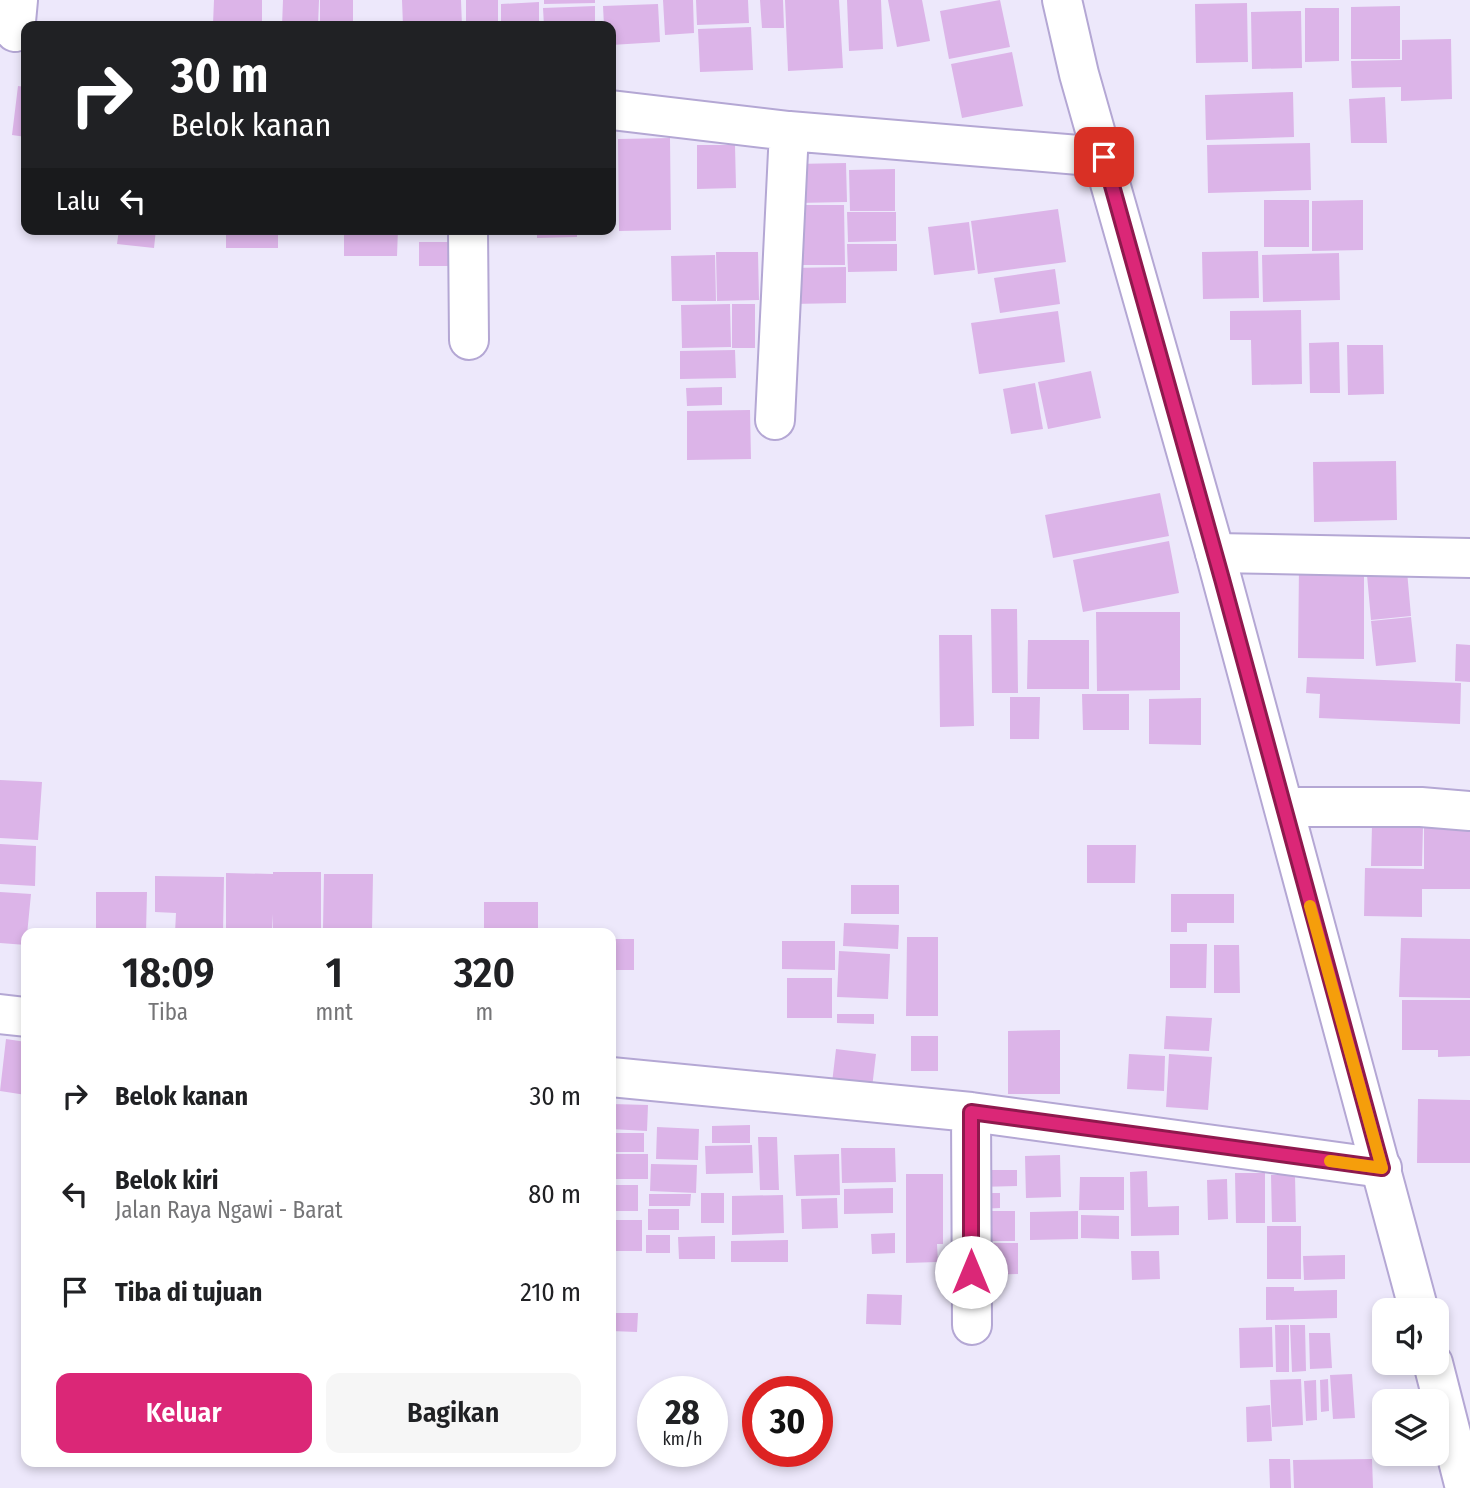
<!DOCTYPE html>
<html lang="id">
<head>
<meta charset="utf-8">
<style>
	body { margin:0; font-family:"Fira Sans Condensed",sans-serif; background:#f6f6f6; color:#202124; height:100vh; display:flex; flex-direction:column; font-size:26px; white-space:nowrap }
	* { box-sizing:border-box; margin:0 }
	p { font-size:23px; color:#757577 }
	.icon { flex:none; width:38px; height:38px; fill:none; stroke:currentColor; stroke-width:2; stroke-linecap:round; stroke-linejoin:round }
	.map { position:relative; flex:1; overflow:hidden }
	.sheet { position:absolute; left:21px; top:928px; width:595px; height:539px; display:flex; flex-direction:column; background:#fff; border-radius:14px; box-shadow:0 4px 10px #0003 }
	.sheet>* { flex:none }
	.banner { position:absolute; left:21px; top:21px; width:595px; height:214px; border-radius:14px; box-shadow:0 4px 10px #0003; background:#202124; color:#fff; overflow:hidden }
	.buttons { position:absolute; left:1372px; top:1298px; display:grid; gap:14px }
	.buttons a { display:grid; place-items:center; width:77px; height:77px; border-radius:14px; background:#fff; box-shadow:0 4px 10px #0003; font-size:35px }
	.speed { position:absolute; left:637px; top:1376px; display:flex; gap:14px; font-size:35px; font-weight:700; text-align:center }
	.speed>* { display:grid; place-content:center; width:91px; height:91px; border-radius:50%; background:#fff; box-shadow:0 4px 10px #0003; line-height:1 }
	.speed small { font-size:18px; font-weight:400 }
	.speed .limit { border:10px solid #d22; background:#fff; color:#111 }
	.pin { position:absolute; display:grid; place-items:center; width:60px; height:60px; color:#fff; margin:-30px; border-radius:14px; box-shadow:0 4px 10px #0006 }
	.me { position:absolute; width:77px; margin:-38px; rotate:0deg; stroke-linejoin:round; filter:drop-shadow(0 0 5px #0008) }
	.turn { display:flex; align-items:center; gap:24px; height:147px; padding:0 35px; font-size:32px }
	.turn .icon { width:91px; height:91px; stroke-width:2.5 }
	.turn b { display:block; font-size:49px; line-height:60px }
	.then { display:flex; align-items:center; height:66px; padding:0 35px; background:#0003; gap:14px; font-size:26px }
	.eta { display:flex; justify-content:space-evenly; align-items:center; height:119px; text-align:center }
	.eta b { font-size:42px; font-weight:600; line-height:49px }
	.cta { display:flex; gap:14px; margin-top:auto; padding:14px 35px }
	.cta a { flex:1; height:80px; border-radius:14px; background:#db2777; color:#fff; font-size:28px; font-weight:600; line-height:80px; text-align:center }
	.cta a+a { background:#f6f6f6; color:#202124 }
	ul { padding:0; list-style:none }
	li { display:flex; align-items:center; gap:21px; height:98px; padding:0 35px }
	li div { flex:1 }
	li b { display:block; font-size:26px }
	li em { font-style:normal }
	.map>svg:first-child { display:block }
</style>
</head>
<body>
<div class="map">
<svg width="1470" height="1488" viewBox="0 0 1470 1488">
	<rect width="100%" height="100%" fill="#ede8fb"/>
	<path fill="#dcb4e8" d="M 214,0 L 262,0 L 262,25 L 213,24 Z
		M 283,0 L 319,0 L 318,26 L 282,26 Z
		M 320,0 L 353,0 L 353,26 L 320,26 Z
		M 402,0 L 461,0 L 462,26 L 403,26 Z
		M 466,0 L 498,0 L 498,26 L 466,26 Z
		M 544,0 L 595,0 L 595,3 L 544,4 Z
		M 663,0 L 693,0 L 694,33 L 665,35 Z
		M 696,0 L 748,0 L 749,23 L 697,25 Z
		M 760,0 L 783,0 L 784,28 L 762,28 Z
		M 785,0 L 839,0 L 843,68 L 788,71 Z
		M 847,0 L 881,0 L 883,49 L 849,51 Z
		M 888,0 L 922,0 L 930,41 L 897,47 Z
		M 1000,0 L 1010,47 L 949,59 L 940,11 Z
		M 539,2 L 539,26 L 501,26 L 501,4 Z
		M 1247,3 L 1248,62 L 1196,63 L 1195,4 Z
		M 658,4 L 660,42 L 611,45 L 611,26 L 604,26 L 603,6 Z
		M 595,6 L 595,26 L 544,26 L 543,8 Z
		M 1400,6 L 1400,59 L 1351,59 L 1351,7 Z
		M 1305,8 L 1339,8 L 1339,61 L 1305,62 Z
		M 1301,11 L 1302,68 L 1252,69 L 1251,12 Z
		M 751,27 L 753,70 L 700,72 L 698,29 Z
		M 1451,39 L 1452,99 L 1401,101 L 1401,87 L 1352,88 L 1351,61 L 1402,60 L 1402,40 Z
		M 1012,52 L 1023,106 L 962,118 L 951,64 Z
		M 18,86 L 26,87 L 26,137 L 12,135 Z
		M 1293,92 L 1294,137 L 1206,140 L 1205,95 Z
		M 1385,97 L 1387,143 L 1351,143 L 1349,99 Z
		M 616,133 L 616,194 L 611,194 L 611,134 Z
		M 670,138 L 671,230 L 619,231 L 618,139 Z
		M 1310,143 L 1311,190 L 1208,193 L 1207,145 Z
		M 697,145 L 735,145 L 736,188 L 697,189 Z
		M 846,163 L 847,202 L 796,203 L 795,164 Z
		M 895,169 L 895,211 L 850,211 L 849,170 Z
		M 1264,200 L 1309,200 L 1309,247 L 1264,247 Z
		M 1363,200 L 1363,250 L 1312,251 L 1312,201 Z
		M 791,205 L 844,205 L 845,265 L 792,265 Z
		M 1058,209 L 1066,262 L 978,274 L 971,221 Z
		M 847,212 L 896,212 L 896,241 L 848,242 Z
		M 969,222 L 975,270 L 934,275 L 928,227 Z
		M 119,229 L 156,229 L 154,248 L 117,244 Z
		M 226,229 L 278,229 L 278,248 L 226,248 Z
		M 344,229 L 398,229 L 397,256 L 344,256 Z
		M 412,229 L 460,229 L 460,233 L 412,233 Z
		M 479,229 L 532,229 L 532,232 L 479,233 Z
		M 537,229 L 577,229 L 577,237 L 537,238 Z
		M 419,242 L 458,242 L 458,266 L 419,266 Z
		M 847,244 L 897,244 L 897,271 L 848,272 Z
		M 1258,251 L 1259,298 L 1203,299 L 1202,252 Z
		M 716,252 L 758,252 L 759,300 L 717,301 Z
		M 1339,253 L 1340,300 L 1263,302 L 1262,255 Z
		M 715,255 L 716,301 L 672,301 L 671,256 Z
		M 846,267 L 846,303 L 791,304 L 791,268 Z
		M 1055,269 L 1060,304 L 1000,313 L 994,278 Z
		M 730,304 L 731,347 L 682,348 L 681,305 Z
		M 732,304 L 755,304 L 755,348 L 732,348 Z
		M 1301,310 L 1302,384 L 1252,385 L 1251,340 L 1230,340 L 1230,311 Z
		M 1058,311 L 1065,362 L 979,374 L 971,323 Z
		M 1339,342 L 1340,393 L 1310,393 L 1309,343 Z
		M 1347,345 L 1383,345 L 1384,394 L 1348,395 Z
		M 735,350 L 736,378 L 680,379 L 680,351 Z
		M 1091,371 L 1101,418 L 1048,429 L 1038,382 Z
		M 1035,383 L 1043,429 L 1011,434 L 1003,389 Z
		M 722,387 L 722,405 L 687,406 L 686,388 Z
		M 750,410 L 751,459 L 687,460 L 687,411 Z
		M 1396,461 L 1397,520 L 1314,522 L 1313,462 Z
		M 1160,493 L 1169,536 L 1053,558 L 1045,515 Z
		M 1169,541 L 1179,593 L 1083,612 L 1073,560 Z
		M 1299,566 L 1364,567 L 1364,659 L 1298,658 Z
		M 1407,571 L 1411,616 L 1371,620 L 1367,575 Z
		M 991,609 L 1017,609 L 1018,693 L 992,693 Z
		M 1096,612 L 1180,612 L 1180,690 L 1097,691 Z
		M 1411,617 L 1416,662 L 1376,666 L 1371,621 Z
		M 939,635 L 972,635 L 974,726 L 940,727 Z
		M 1028,640 L 1089,640 L 1089,689 L 1027,689 Z
		M 1456,644 L 1470,645 L 1470,682 L 1455,681 Z
		M 1307,677 L 1461,683 L 1460,724 L 1319,718 L 1320,694 L 1306,693 Z
		M 1082,694 L 1129,694 L 1129,730 L 1083,730 Z
		M 1010,697 L 1040,697 L 1039,739 L 1010,739 Z
		M 1201,698 L 1201,745 L 1149,744 L 1149,699 Z
		M 0,780 L 42,782 L 38,840 L 0,838 Z
		M 1372,825 L 1423,825 L 1422,866 L 1371,866 Z
		M 1424,828 L 1470,828 L 1470,889 L 1422,889 L 1422,917 L 1364,916 L 1365,868 L 1424,869 Z
		M 0,844 L 36,846 L 35,886 L 0,884 Z
		M 1087,845 L 1136,845 L 1135,883 L 1087,883 Z
		M 273,872 L 321,872 L 321,931 L 273,931 L 272,914 L 272,931 L 226,931 L 226,873 L 273,874 Z
		M 324,874 L 373,874 L 372,929 L 323,928 Z
		M 155,876 L 224,877 L 223,933 L 175,933 L 176,913 L 155,912 Z
		M 851,885 L 899,885 L 899,914 L 851,914 Z
		M 0,892 L 31,894 L 26,945 L 0,943 Z
		M 96,892 L 147,892 L 146,933 L 96,933 Z
		M 1171,894 L 1234,894 L 1234,923 L 1187,923 L 1187,932 L 1171,932 Z
		M 484,902 L 538,902 L 538,933 L 484,933 Z
		M 844,923 L 899,925 L 898,949 L 843,946 Z
		M 907,937 L 938,937 L 938,1016 L 906,1016 Z
		M 1401,938 L 1470,939 L 1470,998 L 1399,997 Z
		M 611,939 L 634,939 L 634,970 L 613,970 L 614,1001 L 611,1001 Z
		M 782,941 L 835,941 L 835,970 L 782,969 Z
		M 1170,944 L 1207,944 L 1206,988 L 1170,988 Z
		M 1214,945 L 1239,945 L 1240,993 L 1214,993 Z
		M 839,951 L 890,954 L 888,999 L 837,997 Z
		M 787,978 L 832,978 L 832,1018 L 787,1018 Z
		M 1402,1000 L 1470,1000 L 1470,1056 L 1438,1057 L 1438,1050 L 1402,1050 Z
		M 837,1014 L 874,1014 L 874,1024 L 837,1023 Z
		M 1166,1016 L 1212,1018 L 1209,1051 L 1164,1049 Z
		M 1060,1030 L 1060,1094 L 1008,1094 L 1008,1031 Z
		M 911,1036 L 938,1036 L 938,1071 L 911,1071 Z
		M 6,1039 L 26,1042 L 26,1095 L 0,1091 Z
		M 836,1049 L 876,1054 L 872,1088 L 832,1083 Z
		M 1129,1054 L 1165,1056 L 1164,1091 L 1127,1089 Z
		M 1169,1054 L 1212,1057 L 1208,1110 L 1166,1107 Z
		M 1418,1099 L 1470,1100 L 1470,1163 L 1417,1163 Z
		M 612,1104 L 648,1105 L 647,1131 L 611,1129 Z
		M 750,1125 L 750,1143 L 712,1143 L 712,1126 Z
		M 657,1127 L 699,1129 L 698,1160 L 656,1159 Z
		M 611,1133 L 644,1133 L 644,1152 L 611,1152 Z
		M 758,1137 L 777,1137 L 779,1190 L 760,1190 Z
		M 752,1145 L 753,1173 L 706,1174 L 705,1146 Z
		M 841,1148 L 895,1148 L 896,1182 L 842,1183 Z
		M 611,1154 L 648,1154 L 648,1179 L 611,1179 Z
		M 839,1154 L 840,1195 L 796,1196 L 794,1155 Z
		M 1060,1155 L 1061,1197 L 1026,1198 L 1025,1156 Z
		M 651,1164 L 697,1165 L 696,1193 L 650,1191 Z
		M 978,1170 L 1017,1170 L 1017,1186 L 978,1187 Z
		M 1147,1171 L 1148,1207 L 1179,1206 L 1179,1235 L 1131,1236 L 1130,1172 Z
		M 1235,1173 L 1265,1173 L 1265,1223 L 1236,1223 Z
		M 906,1174 L 943,1174 L 943,1244 L 937,1244 L 938,1262 L 906,1263 Z
		M 1271,1175 L 1295,1175 L 1296,1222 L 1272,1222 Z
		M 1080,1177 L 1124,1177 L 1124,1210 L 1079,1210 Z
		M 1227,1179 L 1228,1219 L 1208,1220 L 1207,1180 Z
		M 611,1185 L 638,1185 L 638,1211 L 611,1211 Z
		M 893,1188 L 893,1213 L 844,1214 L 844,1189 Z
		M 701,1193 L 724,1193 L 724,1223 L 701,1223 Z
		M 978,1193 L 1000,1193 L 1000,1208 L 978,1209 Z
		M 649,1194 L 691,1194 L 690,1206 L 649,1206 Z
		M 783,1195 L 784,1233 L 732,1235 L 732,1196 Z
		M 837,1198 L 838,1228 L 802,1229 L 801,1199 Z
		M 648,1209 L 679,1209 L 679,1230 L 648,1230 Z
		M 975,1211 L 1015,1211 L 1015,1241 L 975,1241 Z
		M 1078,1211 L 1078,1239 L 1030,1240 L 1030,1212 Z
		M 1081,1215 L 1119,1216 L 1119,1239 L 1081,1238 Z
		M 611,1220 L 642,1220 L 642,1251 L 611,1251 Z
		M 1267,1226 L 1301,1226 L 1301,1279 L 1267,1279 Z
		M 895,1233 L 895,1253 L 872,1254 L 871,1234 Z
		M 646,1235 L 670,1235 L 670,1253 L 646,1253 Z
		M 715,1236 L 715,1259 L 679,1259 L 678,1237 Z
		M 788,1240 L 788,1262 L 731,1262 L 731,1241 Z
		M 974,1243 L 1018,1243 L 1018,1274 L 975,1275 Z
		M 1131,1251 L 1159,1251 L 1160,1279 L 1132,1280 Z
		M 1345,1255 L 1345,1279 L 1304,1280 L 1303,1256 Z
		M 1266,1287 L 1294,1287 L 1294,1291 L 1337,1290 L 1337,1318 L 1266,1320 Z
		M 867,1294 L 902,1295 L 901,1325 L 866,1324 Z
		M 611,1313 L 638,1313 L 637,1332 L 611,1331 Z
		M 1275,1325 L 1289,1325 L 1289,1372 L 1276,1372 Z
		M 1290,1325 L 1305,1325 L 1306,1371 L 1292,1372 Z
		M 1272,1327 L 1273,1367 L 1240,1368 L 1239,1328 Z
		M 1309,1333 L 1330,1333 L 1332,1368 L 1310,1369 Z
		M 1352,1374 L 1355,1418 L 1333,1419 L 1330,1375 Z
		M 1301,1379 L 1303,1425 L 1272,1427 L 1270,1380 Z
		M 1328,1379 L 1329,1411 L 1321,1412 L 1320,1380 Z
		M 1316,1380 L 1317,1420 L 1306,1421 L 1304,1381 Z
		M 1270,1405 L 1272,1441 L 1247,1442 L 1246,1407 Z
		M 1269,1459 L 1290,1459 L 1291,1488 L 1270,1488 Z
		M 1372,1459 L 1373,1488 L 1294,1488 L 1293,1460 Z"/>
	<g fill="none" stroke-linecap="round" stroke-linejoin="round">
		<g stroke="#b4a7d4" stroke-width="42">
			<path id="street" d="M 15,32 L 18,0
				M 611,110 L 789,131 L 1103,157
				M 468,229 L 469,340
				M 775,420 L 789,131
				M 1215,553 L 1470,558
				M 1284,807 L 1421,807 L 1470,811
				M 0,1014 L 26,1017
				M 611,1077 L 971,1112 L 1382,1168
				M 971,1112 L 972,1325"/>
		</g>
		<g stroke="#b4a7d4" stroke-width="42">
			<path id="secondary" d="M 1062,0 L 1079,74 L 1215,553 L 1419,1311
				M 1433,1363 L 1465,1488"/>
		</g>
		<use href="#street" stroke="#fff" stroke-width="38"/>
		<use href="#secondary" stroke="#fff" stroke-width="38"/>
	</g>
	<g fill="none" stroke-linecap="round" stroke-linejoin="round">
		<g stroke="#8e194d" stroke-width="18">
			<path id="route" d="M 971,1272 L 971,1112 L 1382,1168 L 1222,579 L 1104,157"/>
		</g>
		<use href="#route" stroke="#db2777" stroke-width="12"/>
		<path stroke="#f59e0b" stroke-width="12" d="M 1310,906 L 1382,1168 L 1330,1161"/>
	</g>
</svg>
<div class="buttons">
<a><svg class="icon" aria-label="sound" viewBox="0 0 24 24"><path d="M4 9h4l5-4v14l-5-4H4zM17 9q2 3 0 6"/></svg></a>
<a><svg class="icon" aria-label="layers" viewBox="0 0 24 24"><path d="M12 4l9 5-9 5-9-5zM3 14l9 5 9-5"/></svg></a>
</div>
<div class="speed"><div>28<small>km/h</small></div><div class="limit">30</div></div>
<div class="pin" style="left:1104px;top:157px;background:#d93025"><svg class="icon" aria-label="arrive" viewBox="0 0 24 24"><path d="M6 21V4h12l-3 4 3 4H6"/></svg></div>
<svg class="me" style="left:971px;top:1272px" viewBox="-20 -20 40 40"><circle r="19" fill="#fff"/><path d="M0-13L10 11 0 6-10 11z" fill="#db2777"/></svg>
<div class="banner">
<div class="turn"><svg class="icon" aria-label="right" viewBox="0 0 24 24"><path d="M7 20v-9h11M14 6l5 5-5 5"/></svg><div><b>30 m</b>Belok kanan</div></div>
<div class="then">Lalu<svg class="icon" aria-label="left" viewBox="0 0 24 24"><path d="M17 20v-9H6M10 6l-5 5 5 5"/></svg></div>
</div>
<section class="sheet">
<div class="eta">
<div><b>18:09</b><p>Tiba</p></div>
<div><b>1</b><p>mnt</p></div>
<div><b>320</b><p>m</p></div>
</div>
<ul>
<li><svg class="icon" aria-label="right" viewBox="0 0 24 24"><path d="M7 20v-9h11M14 6l5 5-5 5"/></svg><div><b>Belok kanan</b></div><em>30 m</em></li>
<li><svg class="icon" aria-label="left" viewBox="0 0 24 24"><path d="M17 20v-9H6M10 6l-5 5 5 5"/></svg><div><b>Belok kiri</b><p>Jalan Raya Ngawi - Barat</p></div><em>80 m</em></li>
<li><svg class="icon" aria-label="arrive" viewBox="0 0 24 24"><path d="M6 21V4h12l-3 4 3 4H6"/></svg><div><b>Tiba di tujuan</b></div><em>210 m</em></li>
</ul>
<div class="cta"><a>Keluar</a><a>Bagikan</a></div>
</section>
</div>
</body>
</html>
